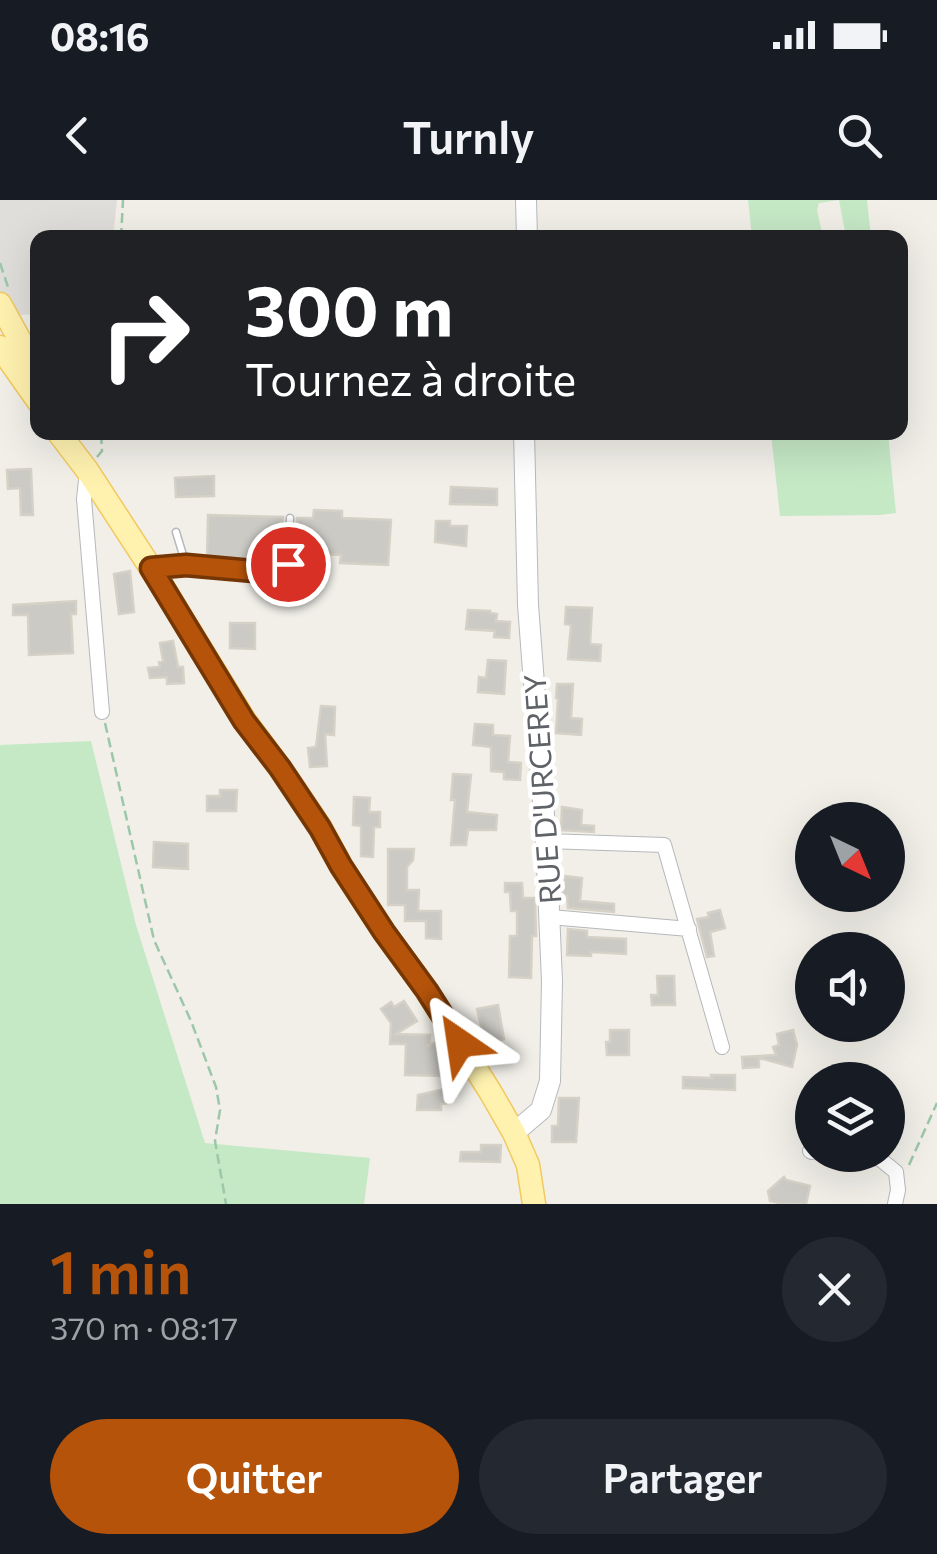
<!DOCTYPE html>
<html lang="fr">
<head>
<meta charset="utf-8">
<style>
	body { margin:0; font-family:Commissioner,sans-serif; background:#242831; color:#f1f3f6; height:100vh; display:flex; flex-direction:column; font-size:38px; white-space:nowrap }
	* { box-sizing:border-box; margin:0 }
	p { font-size:32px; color:#9ea1a6 }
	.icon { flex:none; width:55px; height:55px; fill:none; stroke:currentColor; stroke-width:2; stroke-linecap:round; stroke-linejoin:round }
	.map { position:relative; height:1004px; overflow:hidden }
	.sheet { display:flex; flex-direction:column; background:#171b24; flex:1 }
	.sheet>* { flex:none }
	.top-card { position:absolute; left:30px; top:30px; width:878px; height:210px; border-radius:20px; box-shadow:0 10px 40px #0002; background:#202124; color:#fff; overflow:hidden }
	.needle { width:65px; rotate:137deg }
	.buttons { position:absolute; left:795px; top:602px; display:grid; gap:20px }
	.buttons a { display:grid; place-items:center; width:110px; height:110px; border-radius:50%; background:#171b24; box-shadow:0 10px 40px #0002; font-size:50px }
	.pin { position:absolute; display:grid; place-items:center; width:85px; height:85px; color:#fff; margin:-42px; border:5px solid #fff; border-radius:50%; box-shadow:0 2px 10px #0007 }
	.me { position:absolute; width:110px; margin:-55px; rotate:328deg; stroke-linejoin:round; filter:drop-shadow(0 0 8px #0008) }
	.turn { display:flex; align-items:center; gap:35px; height:210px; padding:0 50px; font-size:45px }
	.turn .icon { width:130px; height:130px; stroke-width:2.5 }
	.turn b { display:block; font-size:70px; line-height:85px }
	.round { display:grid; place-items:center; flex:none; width:105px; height:105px; border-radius:52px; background:#242831 }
	.headline { display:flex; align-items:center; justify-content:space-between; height:170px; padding:0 50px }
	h1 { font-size:60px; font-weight:600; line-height:75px; color:#b45309 }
	.cta { display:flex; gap:20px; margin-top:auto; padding:20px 50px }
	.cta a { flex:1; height:115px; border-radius:60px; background:#b45309; color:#fff; font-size:40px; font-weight:600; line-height:115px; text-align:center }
	.cta a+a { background:#242831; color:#f1f3f6 }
	.status { display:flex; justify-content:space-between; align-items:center; height:70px; padding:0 50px; background:#171b24; direction:ltr }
	.status svg { height:28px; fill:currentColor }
	header { display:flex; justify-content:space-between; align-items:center; height:130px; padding:0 50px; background:#171b24; font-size:45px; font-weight:600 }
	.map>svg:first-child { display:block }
</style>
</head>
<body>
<div class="status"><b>08:16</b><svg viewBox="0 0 49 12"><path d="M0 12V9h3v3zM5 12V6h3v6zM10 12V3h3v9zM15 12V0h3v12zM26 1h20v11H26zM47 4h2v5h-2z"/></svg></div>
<header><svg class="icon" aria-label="back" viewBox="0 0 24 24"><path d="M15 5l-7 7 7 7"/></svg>Turnly<svg class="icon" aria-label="search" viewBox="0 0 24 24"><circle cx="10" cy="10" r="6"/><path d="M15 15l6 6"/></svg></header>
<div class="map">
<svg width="937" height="1004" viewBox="0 0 937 1004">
	<rect width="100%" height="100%" fill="#f1efe8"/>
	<path fill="#e0deda" d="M 0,0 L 117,0 L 113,37 L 38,38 L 37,114 L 0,116 Z"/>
	<path fill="#c5e8c5" d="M 748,0 L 867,0 L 871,37 L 846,37 L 839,0 L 819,3 L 817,10 L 823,37 L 752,37 Z
		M 771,233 L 888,233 L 896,313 L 880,315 L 780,316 Z
		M 91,541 L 136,725 L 205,943 L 370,958 L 364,1004 L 0,1004 L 0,545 Z"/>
	<path fill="#cccac5" stroke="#d6d1c6" stroke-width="2.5" d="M 31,269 L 33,315 L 21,315 L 20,288 L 8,289 L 7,270 Z
		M 214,276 L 214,296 L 176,297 L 175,278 Z
		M 451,287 L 497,289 L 497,305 L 450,304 Z
		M 314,310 L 342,311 L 342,318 L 391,320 L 388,365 L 340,363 L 341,355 L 301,353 L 300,359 L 295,359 L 297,318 L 313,318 Z
		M 208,315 L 283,317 L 281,358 L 275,358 L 274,364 L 207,360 Z
		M 436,321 L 450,321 L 450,326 L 467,326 L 466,346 L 435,342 Z
		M 130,371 L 134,412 L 119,414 L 114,374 Z
		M 76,401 L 76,414 L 71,414 L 73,453 L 29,455 L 28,415 L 13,415 L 13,405 Z
		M 566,407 L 592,408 L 590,444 L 601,445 L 600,461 L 568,459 L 571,425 L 565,424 Z
		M 468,410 L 490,411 L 490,413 L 497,414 L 496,421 L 510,422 L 509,438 L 494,437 L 495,431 L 466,429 Z
		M 230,423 L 255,423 L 255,449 L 230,448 Z
		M 173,441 L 178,467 L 183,467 L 184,483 L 167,484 L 167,477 L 150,478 L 148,468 L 160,467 L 159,462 L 163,461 L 160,443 Z
		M 488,460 L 506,461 L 504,494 L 478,492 L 479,477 L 486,478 Z
		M 557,484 L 573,484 L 571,518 L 582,519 L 581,535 L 556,533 L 558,499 L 556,498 Z
		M 321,506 L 335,507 L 334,535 L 325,534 L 327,566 L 310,567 L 308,548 L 316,547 Z
		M 475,524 L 493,525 L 493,535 L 510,536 L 508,562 L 521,563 L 520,580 L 504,579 L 504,572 L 491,571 L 491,547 L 473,545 Z
		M 453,574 L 471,575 L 467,612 L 497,615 L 496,630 L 468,630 L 466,645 L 451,645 L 455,600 L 451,600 Z
		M 220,590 L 237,590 L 236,611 L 207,611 L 207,596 L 220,596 Z
		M 354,597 L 370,598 L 369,612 L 380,612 L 380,627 L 374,627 L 373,657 L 361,656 L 361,626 L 353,625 Z
		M 562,607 L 582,610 L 581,625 L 594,626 L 594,632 L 561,630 Z
		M 154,642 L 188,644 L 188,669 L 153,667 Z
		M 388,649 L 414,649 L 413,660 L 407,667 L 407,690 L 419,690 L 418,711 L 441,711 L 441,739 L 426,738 L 426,721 L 405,721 L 405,705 L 388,705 Z
		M 565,676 L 582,678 L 580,701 L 614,704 L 614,712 L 568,708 L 567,696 L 562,696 Z
		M 505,683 L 522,683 L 523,698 L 535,698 L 536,736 L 532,736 L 531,778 L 509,777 L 510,736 L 517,736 L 517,711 L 511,711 L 510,692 L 505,692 Z
		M 720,710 L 725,728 L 710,732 L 714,756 L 707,757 L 697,719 L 709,717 L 708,713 Z
		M 568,729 L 587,731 L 587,737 L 626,739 L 626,754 L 591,752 L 591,756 L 567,755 Z
		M 657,776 L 674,776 L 675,805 L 652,805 L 651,795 L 658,795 Z
		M 404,801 L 417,821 L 396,834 L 430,835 L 430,844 L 427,846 L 435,843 L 444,876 L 405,875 L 406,844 L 390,844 L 391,823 L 381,809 L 391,802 L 394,807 Z
		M 498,805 L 504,839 L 494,842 L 492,836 L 484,838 L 477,809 Z
		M 610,830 L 629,830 L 629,855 L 607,855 L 606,842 L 610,842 Z
		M 793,830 L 797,845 L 792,867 L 759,858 L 759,867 L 743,868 L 742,857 L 776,855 L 773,847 L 779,845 L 777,834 Z
		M 711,875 L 735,875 L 735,890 L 683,888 L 683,877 L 712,878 Z
		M 449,888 L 450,903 L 441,904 L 441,910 L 417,910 L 418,895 Z
		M 559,898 L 579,898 L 576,942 L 552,942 L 552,926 L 558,926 Z
		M 481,945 L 501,945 L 500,962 L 460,961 L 461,952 L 481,952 Z
		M 784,977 L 786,980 L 810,986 L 806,1004 L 783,1004 L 770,1001 L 768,991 Z"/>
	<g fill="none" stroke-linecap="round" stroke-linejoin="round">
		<g stroke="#b5b8bc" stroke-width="9">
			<path id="lane" d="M 176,332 L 186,365
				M 157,368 L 186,365 L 281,372 L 288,363 L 290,318"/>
		</g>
		<g stroke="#b5b8bc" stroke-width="16">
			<path id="street" d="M 87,271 L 84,299 L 102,512
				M 546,641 L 664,645 L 722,847
				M 550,717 L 689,729
				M 810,951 L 812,952
				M 865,955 L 880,959 L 896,972 L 898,990 L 895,1004"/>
		</g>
		<g stroke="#b6babf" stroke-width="22">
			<path id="secondary" d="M 526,0 L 527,38
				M 514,933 L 541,910 L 550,881 L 552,781 L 546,641 L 528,405 L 524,232"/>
		</g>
		<g stroke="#f2c960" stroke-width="25">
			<path id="primary" d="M 0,104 L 38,173
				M 0,147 L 38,201
				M 58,232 L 87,270 L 156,376 L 245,521 L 280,568 L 320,627 L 341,666 L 384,732 L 427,791 L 491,893 L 514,933 L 528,965 L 534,1004"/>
		</g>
		<path stroke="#9cc7a9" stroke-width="2.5" stroke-dasharray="10 5" stroke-linecap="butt" d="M 121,38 L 123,0
			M 0,63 L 9,90
			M 97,257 L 102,251 L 101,232
			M 105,523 L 154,740 L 191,821 L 216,887 L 220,910 L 215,941 L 226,1004
			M 909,965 L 937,903"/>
		<use href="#lane" stroke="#fff" stroke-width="6"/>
		<use href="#street" stroke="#fff" stroke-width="14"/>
		<use href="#secondary" stroke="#fff" stroke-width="20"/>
		<use href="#primary" stroke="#fff2af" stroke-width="22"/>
	</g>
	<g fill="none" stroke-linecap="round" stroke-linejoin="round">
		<g stroke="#753606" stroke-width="25">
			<path id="route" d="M 288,364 L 283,372 L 276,373 L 186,365 L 151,368 L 244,521 L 280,568 L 320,628 L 341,666 L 384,732 L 427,791 L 460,843"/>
		</g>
		<use href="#route" stroke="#b45309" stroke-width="18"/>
	</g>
	<g text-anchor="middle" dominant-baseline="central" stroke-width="9" stroke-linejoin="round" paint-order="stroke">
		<g font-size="30" fill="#5f6368" stroke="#fff">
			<text transform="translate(541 589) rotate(-94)">RUE D'URCEREY</text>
		</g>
	</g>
</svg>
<div class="buttons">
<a><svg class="needle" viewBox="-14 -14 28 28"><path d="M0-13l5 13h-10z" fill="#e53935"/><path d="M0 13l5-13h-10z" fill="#9ea1a6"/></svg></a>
<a><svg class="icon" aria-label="sound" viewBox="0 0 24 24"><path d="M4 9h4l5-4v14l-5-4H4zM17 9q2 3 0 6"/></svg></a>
<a><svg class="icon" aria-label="layers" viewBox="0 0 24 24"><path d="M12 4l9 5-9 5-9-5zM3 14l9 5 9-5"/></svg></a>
</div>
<div class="pin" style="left:288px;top:364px;background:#d93025"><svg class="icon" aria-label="arrive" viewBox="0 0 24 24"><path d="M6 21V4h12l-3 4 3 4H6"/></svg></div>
<svg class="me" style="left:460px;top:843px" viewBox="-20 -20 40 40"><path d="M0-17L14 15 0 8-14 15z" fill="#b45309" stroke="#fff" stroke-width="4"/></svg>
<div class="top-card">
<div class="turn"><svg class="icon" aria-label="right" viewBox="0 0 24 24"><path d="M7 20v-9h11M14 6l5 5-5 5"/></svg><div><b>300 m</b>Tournez à droite</div></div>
</div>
</div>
<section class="sheet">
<div class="headline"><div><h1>1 min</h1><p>370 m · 08:17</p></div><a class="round"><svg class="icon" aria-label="close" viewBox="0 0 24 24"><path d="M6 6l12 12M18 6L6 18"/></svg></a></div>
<div class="cta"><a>Quitter</a><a>Partager</a></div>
</section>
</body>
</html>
